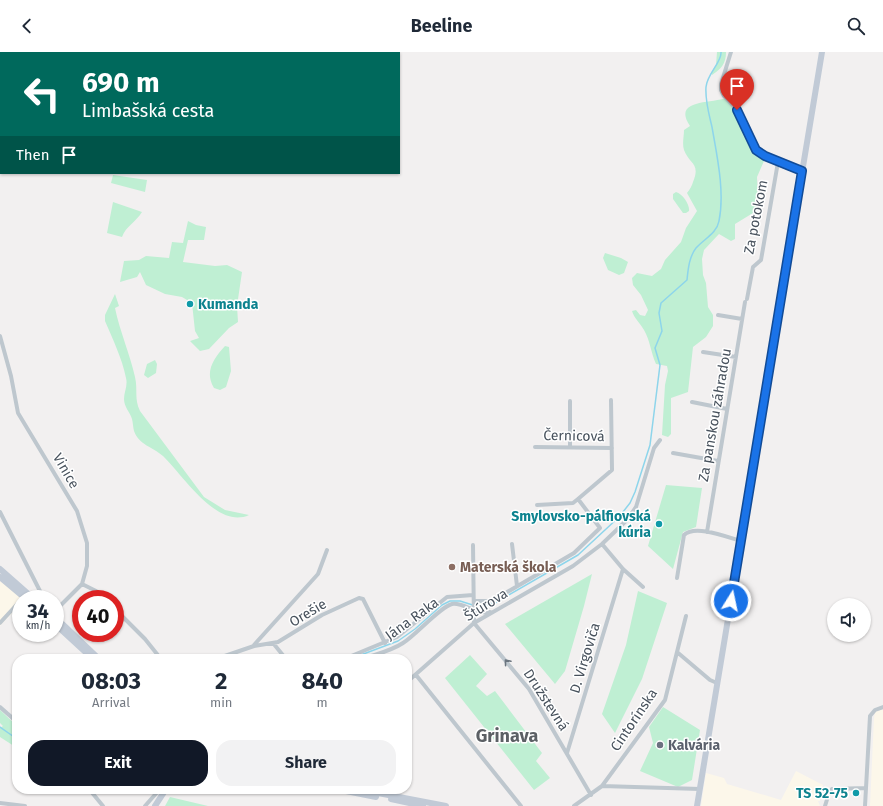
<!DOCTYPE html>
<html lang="en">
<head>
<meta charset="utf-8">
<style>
	body { margin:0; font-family:"Fira Sans",sans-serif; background:#f2f2f3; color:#1f2937; height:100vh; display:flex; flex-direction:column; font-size:15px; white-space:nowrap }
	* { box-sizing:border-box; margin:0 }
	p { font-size:13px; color:#747a83 }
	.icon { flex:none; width:22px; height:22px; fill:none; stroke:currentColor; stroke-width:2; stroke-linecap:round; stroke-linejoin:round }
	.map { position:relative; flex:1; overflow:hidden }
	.sheet { position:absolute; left:12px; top:602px; width:400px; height:140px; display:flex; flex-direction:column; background:#fff; border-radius:16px; box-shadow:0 1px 3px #0004 }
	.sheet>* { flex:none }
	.banner { position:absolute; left:0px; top:0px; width:400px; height:122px; box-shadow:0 1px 3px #0004; background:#00695c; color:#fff; overflow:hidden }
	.controls { position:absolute; left:827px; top:546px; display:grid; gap:8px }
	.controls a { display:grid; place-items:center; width:44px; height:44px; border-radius:50%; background:#fff; box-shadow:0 1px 3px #0004; font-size:20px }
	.speed { position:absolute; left:12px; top:538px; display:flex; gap:8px; font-size:20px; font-weight:700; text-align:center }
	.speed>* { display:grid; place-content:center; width:52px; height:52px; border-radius:50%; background:#fff; box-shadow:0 1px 3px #0004; line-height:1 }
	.speed small { font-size:10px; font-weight:400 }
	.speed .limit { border:6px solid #d22; background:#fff; color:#111 }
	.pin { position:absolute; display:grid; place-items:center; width:34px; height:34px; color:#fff; margin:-41px -17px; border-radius:50% 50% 50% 0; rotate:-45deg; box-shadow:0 0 4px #0007 }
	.pin .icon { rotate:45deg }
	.me { position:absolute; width:44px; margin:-22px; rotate:10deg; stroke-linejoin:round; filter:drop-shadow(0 0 3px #0008) }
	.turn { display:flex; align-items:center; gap:14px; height:84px; padding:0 16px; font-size:18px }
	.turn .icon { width:52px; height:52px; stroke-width:2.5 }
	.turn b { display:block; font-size:28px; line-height:34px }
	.then { display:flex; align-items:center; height:38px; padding:0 16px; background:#0003; gap:8px; font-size:15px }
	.eta { display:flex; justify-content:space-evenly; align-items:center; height:68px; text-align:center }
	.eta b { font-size:24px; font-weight:700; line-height:28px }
	.cta { display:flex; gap:8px; margin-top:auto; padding:8px 16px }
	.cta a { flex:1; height:46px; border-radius:16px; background:#111827; color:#fff; font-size:16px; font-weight:700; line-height:46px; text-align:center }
	.cta a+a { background:#f2f2f3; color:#1f2937 }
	header { display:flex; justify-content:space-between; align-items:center; height:52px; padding:0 16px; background:#fff; font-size:18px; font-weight:700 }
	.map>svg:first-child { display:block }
</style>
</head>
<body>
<header><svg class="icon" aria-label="back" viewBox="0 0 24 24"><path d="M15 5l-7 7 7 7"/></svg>Beeline<svg class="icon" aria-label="search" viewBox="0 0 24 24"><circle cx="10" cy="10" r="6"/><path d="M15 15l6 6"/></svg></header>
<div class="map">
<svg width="883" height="754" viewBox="0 0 883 754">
	<rect width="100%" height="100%" fill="#f2f0f0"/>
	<path fill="#fcf7ea" d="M 0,529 L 23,547 L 21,547 L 21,552 L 0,574 Z
		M 883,657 L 883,754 L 870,754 L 874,666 L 875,660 Z
		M 796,719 L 823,733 L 820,749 L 818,749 L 820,754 L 701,754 L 706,721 L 724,726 L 727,732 L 781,748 Z"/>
	<path fill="#bfefd3" d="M 717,0 L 726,0 C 726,12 721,17 712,23 L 711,21 L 716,13 Z
		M 729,45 L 734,46 L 737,65 L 754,98 L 763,106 L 764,109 L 757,125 L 758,149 L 756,156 L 753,161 L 735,172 L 735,187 L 731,189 L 719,182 L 704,198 L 702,207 L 703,223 L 706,231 L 708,255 L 713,263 L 713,274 L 706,285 L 693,295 L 688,340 L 671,346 L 671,382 L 668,385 L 662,383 L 665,333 L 668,319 L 667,314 L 656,312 C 651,301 650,288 644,278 C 640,271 634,266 632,259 L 636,258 L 640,263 L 645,264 L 648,258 L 641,243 L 633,233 L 632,226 L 637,221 L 652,224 L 661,217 L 665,208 L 681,190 L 686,176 L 697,159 L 687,141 C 690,137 692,134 693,130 C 701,111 689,112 684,98 C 682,92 684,84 684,78 L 690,74 C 671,46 715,52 729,45 Z
		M 113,123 L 147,128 L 145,140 L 111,131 Z
		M 676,140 C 683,142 690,153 689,159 L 686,161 L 683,161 L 673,147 L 673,142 Z
		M 113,150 L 142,160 C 136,170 126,174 122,185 L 107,181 Z
		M 188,169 L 196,173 L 206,175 L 204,188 L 188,188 L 183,210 L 215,214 L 227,213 L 242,220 L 237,254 L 238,270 L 229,276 L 209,297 L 200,299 L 190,289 L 199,286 L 195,279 L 192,251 L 182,245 L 165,242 L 146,233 L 140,220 L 137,225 L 120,230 L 124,209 L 139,208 L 146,204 L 169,206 L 172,190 L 183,191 Z
		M 605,201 L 621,206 L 628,210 L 624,221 L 619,223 L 608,218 L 603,206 Z
		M 115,242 L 119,254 L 115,256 C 120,280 130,302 135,325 C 138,337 134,347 140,359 L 204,445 L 225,458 L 249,463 C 217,478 182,422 163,404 C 153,395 139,393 134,379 C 133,375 133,371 132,367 C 130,360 124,355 124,347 C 124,340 128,334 126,326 C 122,306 113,288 105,269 L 105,263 Z
		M 225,294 L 229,295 L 231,319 L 226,335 L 220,338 L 214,336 C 204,320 214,306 225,294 Z
		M 155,308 L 157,312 L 156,321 L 148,326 L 144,323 L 147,312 Z
		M 666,433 L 702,436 L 696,475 L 683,480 L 673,517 L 648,494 Z
		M 592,522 L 584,554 L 565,619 L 555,632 L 505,572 Z
		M 638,539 L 667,551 L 642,627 L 615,681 L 602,662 L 626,593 Z
		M 470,603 L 487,622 L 476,634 L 487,644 L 495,639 L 542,701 L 536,709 L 550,726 L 534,738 L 445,626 Z
		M 663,655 L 700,678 L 692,728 L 678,735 L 640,719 L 653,691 L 649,675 Z
		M 0,658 L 17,674 L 17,696 L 0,685 L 0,676 L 3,674 L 0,671 Z
		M 170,745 L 208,754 L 165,754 Z"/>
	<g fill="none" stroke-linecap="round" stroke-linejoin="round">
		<path stroke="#8dd5eb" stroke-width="1.5" d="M 350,607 L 398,589 L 415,577 L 442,553 L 450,549 L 460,549 L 479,555 L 495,551 L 578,503 L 619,465 L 630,451 L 635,440 L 650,393 L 660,313 L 655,296 L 662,279 L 659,261 L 661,251 L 687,228 C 688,218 689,205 696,196 C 704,187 717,181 719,169 C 725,140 717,104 712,75 C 709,62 705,49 706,35 C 707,22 722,10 721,0
			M 0,675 L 17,687"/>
		<path stroke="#bec7ce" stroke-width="4" d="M 731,0 L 721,32 L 721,38 L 724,44 L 737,58 L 756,98 L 765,104 L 802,119
			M 747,247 L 753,215 L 761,208 L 778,110
			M 718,263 L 742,267
			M 0,284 L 11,324 L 18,361 L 77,459 L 87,491 L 87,514 L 82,532 L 55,559
			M 703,300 L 736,305
			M 692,350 L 727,357
			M 535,395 L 612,396
			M 570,395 L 570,349
			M 673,401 L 718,409
			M 578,447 L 612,418 L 611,348
			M 0,460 L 44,547
			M 707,480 L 745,250
			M 512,492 L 517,534
			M 602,492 L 623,517 L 643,535
			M 473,493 L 474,571
			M 677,526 L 684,483 C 695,472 727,485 741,489
			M 82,532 L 96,539 L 105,547
			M 475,549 L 490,549 L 497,546 L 574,501 L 600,476 L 578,447 L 573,451 L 537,453
			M 115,557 L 145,587 L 161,607
			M 0,571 L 21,548
			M 474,571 L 529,637 L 591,743
			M 273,591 L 286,607
			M 254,593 L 318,522 L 327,498
			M 677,600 L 710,628 L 717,631
			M 216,607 L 254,594 L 278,590 L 322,563 L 359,546 L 363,547 L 385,591
			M 344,607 L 397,585 L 447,545 L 473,543
			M 363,607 C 376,602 391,599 403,591 C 416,583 440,555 452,552 C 464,550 475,563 490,560
			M 416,623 L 521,754
			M 407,630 L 474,571 L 573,514 L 602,492 L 627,468 L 636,455 L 654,396 L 660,388
			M 0,655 L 17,670
			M 567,701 L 623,517
			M 602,734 L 700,737
			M 89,737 L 103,754
			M 0,751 L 25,754
			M 145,754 L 160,737
			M 574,754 L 602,734 L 665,648 L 686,564
			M 825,754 L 829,741 L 832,737 L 866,736
			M 865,754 L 870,664 L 875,658 L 883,655"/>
		<path stroke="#c1cad6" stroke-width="6" d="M 0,517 L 34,547
			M 0,525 L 26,547
			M 55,565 L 99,607
			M 55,572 L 93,607
			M 336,737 L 376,745
			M 357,737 L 446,754
			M 391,747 L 423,754
			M 155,754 L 166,737
			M 697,754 L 822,0"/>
	</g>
	<defs><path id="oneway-chevron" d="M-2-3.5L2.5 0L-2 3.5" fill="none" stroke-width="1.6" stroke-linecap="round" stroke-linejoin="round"/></defs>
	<use stroke="#6b757f" href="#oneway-chevron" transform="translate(507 610) rotate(-130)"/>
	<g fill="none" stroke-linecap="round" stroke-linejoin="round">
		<g stroke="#114b97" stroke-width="10">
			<path id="route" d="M 731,549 L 802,119 L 765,104 L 756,98 L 737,58"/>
		</g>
		<use href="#route" stroke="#1a73e8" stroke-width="7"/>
	</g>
	<g fill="#0f9aa8" stroke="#fff" stroke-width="1.5">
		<circle cx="190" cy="252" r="4"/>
		<circle cx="659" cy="472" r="4"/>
		<circle cx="856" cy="741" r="4"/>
	</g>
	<circle fill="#8d6e63" stroke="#fff" stroke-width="1.5" cx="452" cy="515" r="4"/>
	<circle fill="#6b7280" stroke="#fff" stroke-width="1.5" cx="660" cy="693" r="4"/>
	<g text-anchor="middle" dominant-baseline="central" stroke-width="3" stroke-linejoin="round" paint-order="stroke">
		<g font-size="14" fill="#48525d" stroke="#fff">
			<text transform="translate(756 165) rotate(-79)">Za potokom</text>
			<text transform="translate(715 363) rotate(-80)">Za panskou záhradou</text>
			<text transform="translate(574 384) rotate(1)">Černicová</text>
			<text transform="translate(66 419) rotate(60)">Vinice</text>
			<text transform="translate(486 553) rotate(-32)">Štúrova</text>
			<text transform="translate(308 561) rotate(-31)">Orešie</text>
			<text transform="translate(412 567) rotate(-36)">Jána Raka</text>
			<text transform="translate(585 606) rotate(-73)">D. Virgoviča</text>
			<text transform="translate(546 648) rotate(57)">Družstevná</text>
			<text transform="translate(634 668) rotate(-56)">Cintorínska</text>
		</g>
		<g font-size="14" font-weight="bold" fill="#0d838f" stroke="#fff" text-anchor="end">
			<text x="198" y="252" text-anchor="start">Kumanda</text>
			<text x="651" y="464">Smylovsko-pálfiovská<tspan x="651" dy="16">kúria</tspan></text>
			<text x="848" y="741">TS 52-75</text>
		</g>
		<g font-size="14" font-weight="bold" fill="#785e54" stroke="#fff" text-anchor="start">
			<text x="460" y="515">Materská škola</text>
		</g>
		<g font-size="14" font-weight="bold" fill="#5b616d" stroke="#fff" text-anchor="start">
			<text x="668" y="693">Kalvária</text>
		</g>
		<g font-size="18" font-weight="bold" fill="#5c6065" stroke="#fff">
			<text x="507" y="684">Grinava</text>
		</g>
	</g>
</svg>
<div class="controls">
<a><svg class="icon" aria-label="sound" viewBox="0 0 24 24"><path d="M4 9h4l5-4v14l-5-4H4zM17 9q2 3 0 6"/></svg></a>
</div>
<div class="speed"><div>34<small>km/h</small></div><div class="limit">40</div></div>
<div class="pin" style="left:737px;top:58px;background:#d93025"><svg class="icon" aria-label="arrive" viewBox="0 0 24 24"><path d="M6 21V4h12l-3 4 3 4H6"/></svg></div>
<svg class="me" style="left:731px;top:549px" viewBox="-20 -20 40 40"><circle r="17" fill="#1a73e8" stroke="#fff" stroke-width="3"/><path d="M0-11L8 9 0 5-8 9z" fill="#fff"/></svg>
<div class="banner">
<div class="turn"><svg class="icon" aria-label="left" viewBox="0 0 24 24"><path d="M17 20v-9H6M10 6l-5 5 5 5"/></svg><div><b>690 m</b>Limbašská cesta</div></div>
<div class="then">Then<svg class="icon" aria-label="arrive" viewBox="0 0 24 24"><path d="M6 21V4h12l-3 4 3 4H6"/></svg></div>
</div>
<section class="sheet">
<div class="eta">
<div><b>08:03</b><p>Arrival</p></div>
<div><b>2</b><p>min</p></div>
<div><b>840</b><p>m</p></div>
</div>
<div class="cta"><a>Exit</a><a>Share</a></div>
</section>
</div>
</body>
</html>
